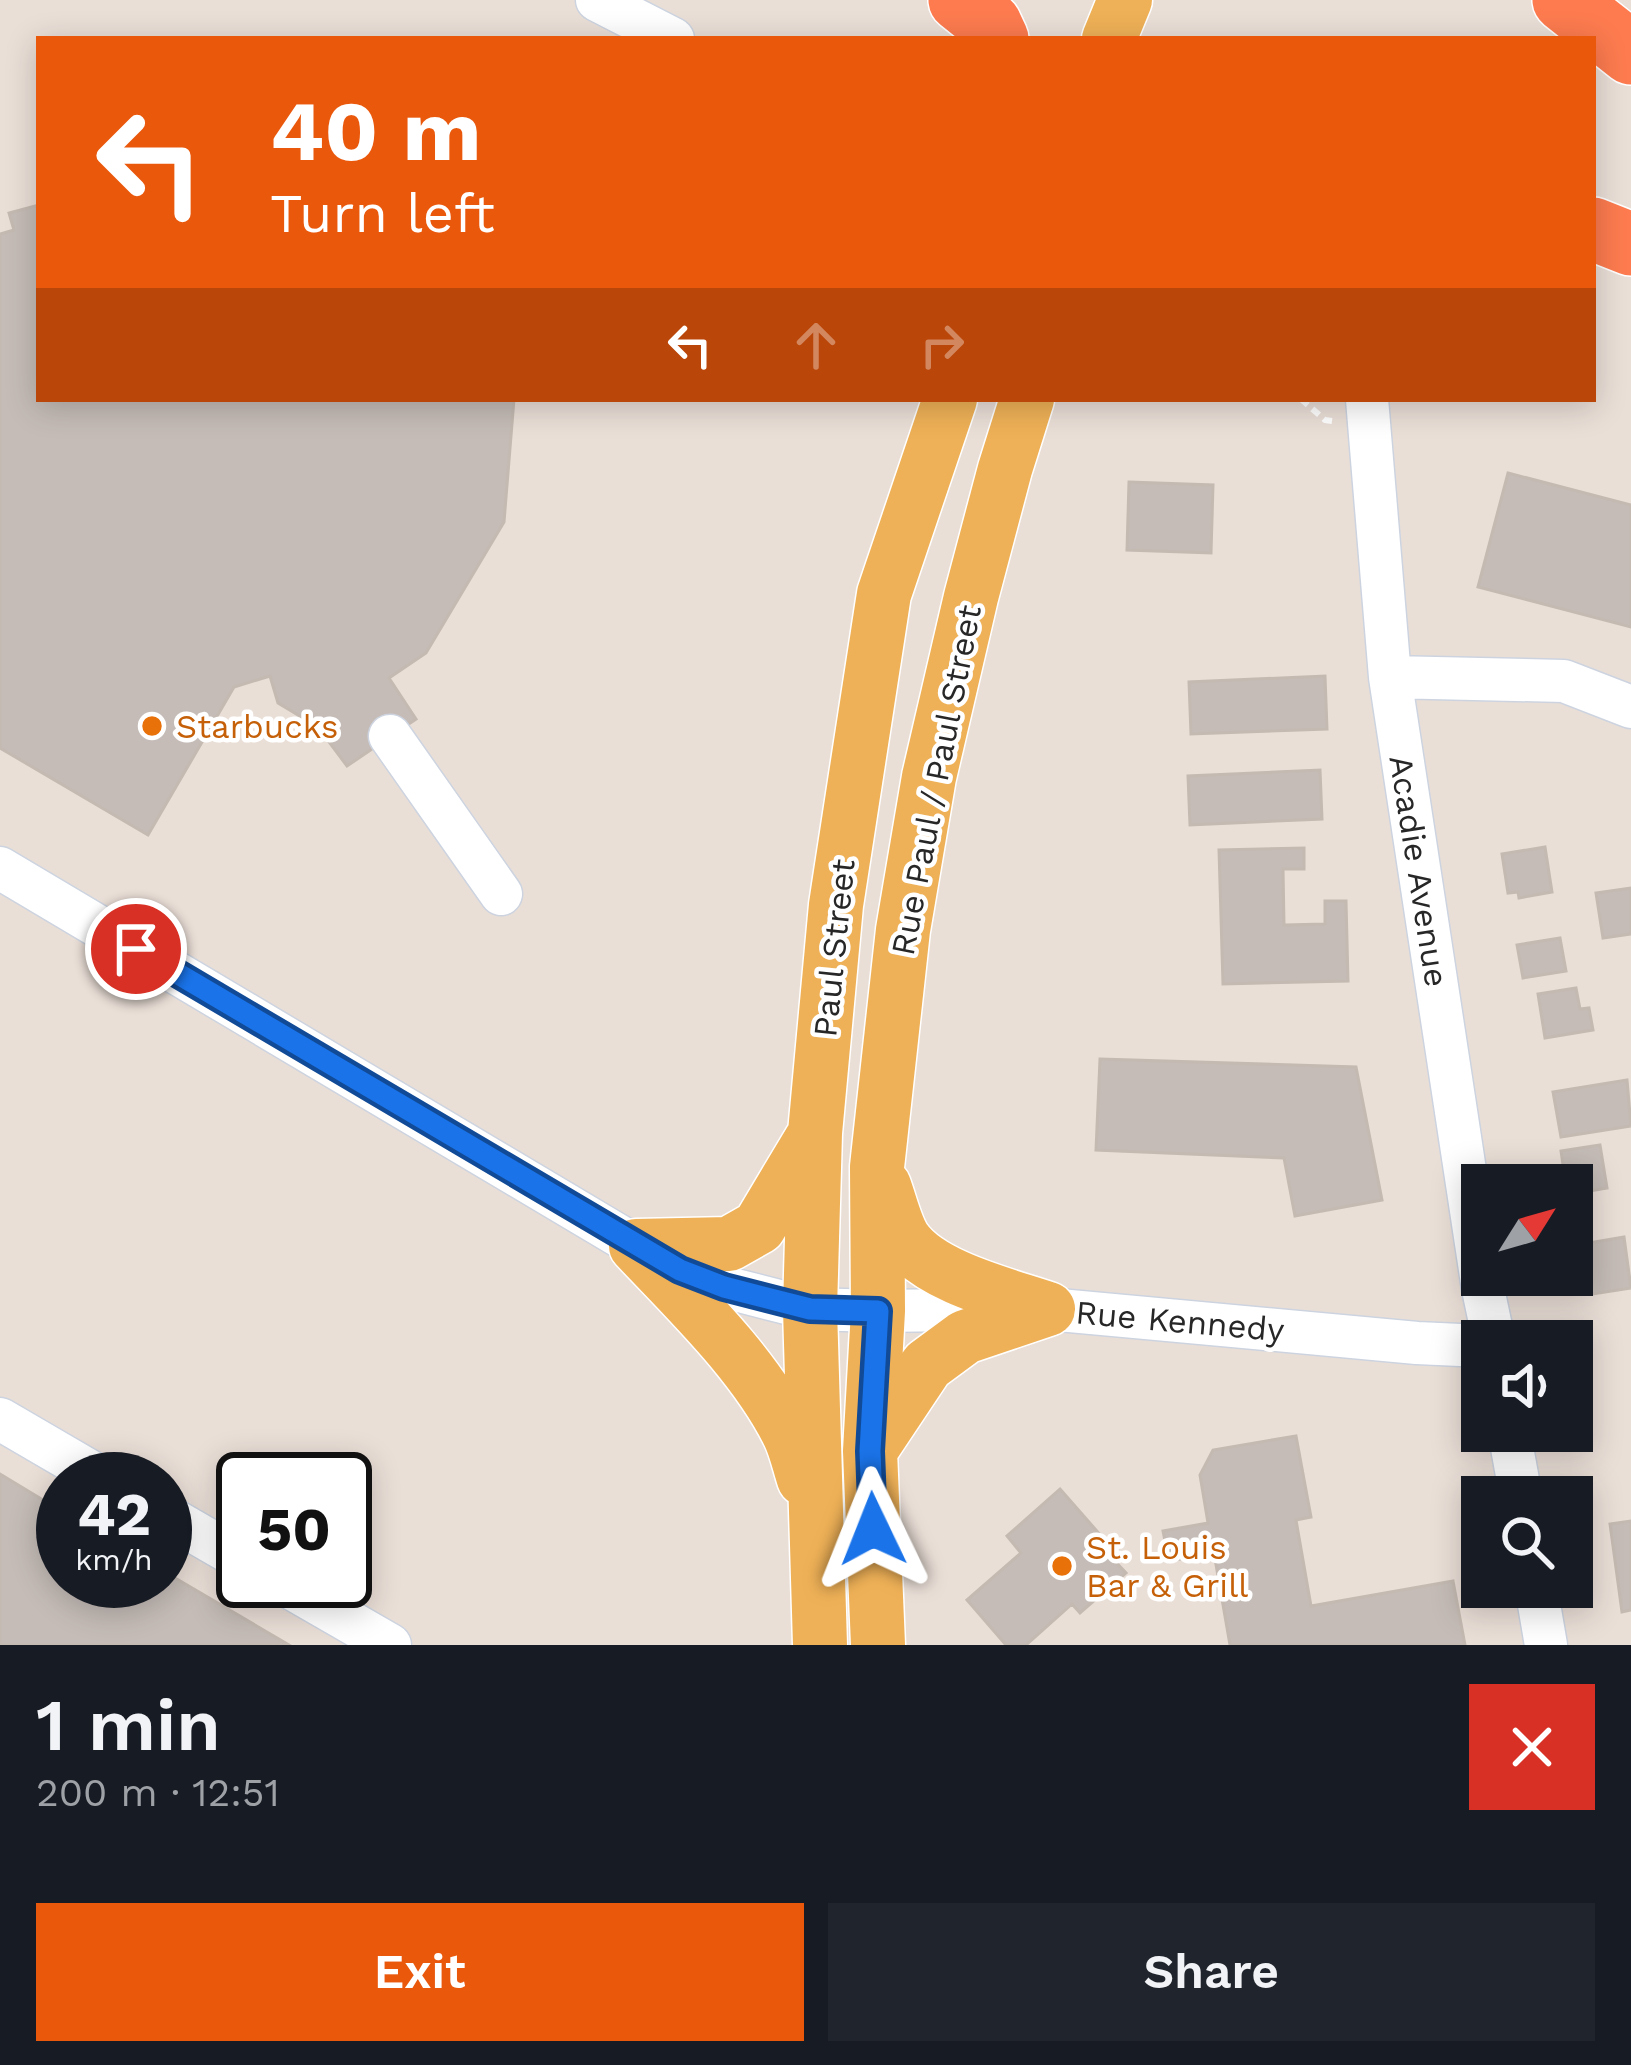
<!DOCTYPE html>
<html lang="en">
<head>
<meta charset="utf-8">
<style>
	body { margin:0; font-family:"Work Sans",sans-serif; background:#20242c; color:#f1f3f6; height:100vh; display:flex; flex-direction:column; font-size:45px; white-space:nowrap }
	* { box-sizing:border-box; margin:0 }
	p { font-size:39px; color:#9ea1a6 }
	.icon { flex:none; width:66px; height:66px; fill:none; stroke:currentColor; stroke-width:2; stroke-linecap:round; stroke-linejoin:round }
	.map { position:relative; height:1645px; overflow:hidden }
	.sheet { display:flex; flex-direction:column; background:#171b24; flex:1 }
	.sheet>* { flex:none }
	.hud { position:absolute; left:36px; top:36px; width:1560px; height:366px; border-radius:0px; box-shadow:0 6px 30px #0003; background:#ea580c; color:#fff; overflow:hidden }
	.needle { width:78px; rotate:53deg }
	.controls { position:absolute; left:1461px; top:1164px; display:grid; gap:24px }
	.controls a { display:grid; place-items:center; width:132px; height:132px; border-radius:0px; background:#171b24; box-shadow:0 6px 30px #0003; font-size:60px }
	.speed { position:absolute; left:36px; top:1452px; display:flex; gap:24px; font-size:60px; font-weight:700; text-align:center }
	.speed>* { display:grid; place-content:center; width:156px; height:156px; border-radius:50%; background:#171b24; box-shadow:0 6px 30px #0003; line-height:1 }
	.speed small { font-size:30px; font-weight:400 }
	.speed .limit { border:6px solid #111; border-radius:18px; background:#fff; color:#111 }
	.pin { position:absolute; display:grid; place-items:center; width:102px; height:102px; color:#fff; margin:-51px; border:6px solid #fff; border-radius:50%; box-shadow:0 3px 12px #0007 }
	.me { position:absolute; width:132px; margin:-66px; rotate:358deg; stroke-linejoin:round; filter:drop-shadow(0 0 9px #0008) }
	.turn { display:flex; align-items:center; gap:42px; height:252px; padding:0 36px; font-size:54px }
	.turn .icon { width:156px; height:156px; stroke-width:2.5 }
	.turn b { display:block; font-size:84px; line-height:102px }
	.lanes { display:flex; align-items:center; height:114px; padding:0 36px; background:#0003; justify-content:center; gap:60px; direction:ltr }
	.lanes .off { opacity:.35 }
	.round { display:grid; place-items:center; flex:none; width:126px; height:126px; border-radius:0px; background:#20242c }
	.head { display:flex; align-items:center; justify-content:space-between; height:204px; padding:0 36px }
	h1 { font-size:72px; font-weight:600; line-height:90px }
	.cta { display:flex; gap:24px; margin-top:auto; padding:24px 36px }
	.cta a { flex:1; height:138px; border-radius:0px; background:#ea580c; color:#fff; font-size:48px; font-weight:600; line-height:138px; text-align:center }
	.cta a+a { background:#20242c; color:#f1f3f6 }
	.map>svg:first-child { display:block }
</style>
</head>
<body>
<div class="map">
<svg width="1631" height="1645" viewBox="0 0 1631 1645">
	<rect width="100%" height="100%" fill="#eadfd7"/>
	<path fill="#c5bcb7" stroke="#c4bab2" stroke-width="3" d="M 39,205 L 39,399 L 514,399 L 504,522 L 426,653 L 389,678 L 416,719 L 347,766 L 318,727 L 278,703 L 270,676 L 234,687 L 148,835 L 0,748 L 0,234 L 14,230 L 9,213 Z
		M 1508,473 L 1631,505 L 1631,627 L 1478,587 Z
		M 1129,482 L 1213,485 L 1211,553 L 1127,550 Z
		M 1325,676 L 1327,729 L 1191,734 L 1189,682 Z
		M 1320,770 L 1322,819 L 1190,825 L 1188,776 Z
		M 1545,847 L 1552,892 L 1519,898 L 1518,892 L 1508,893 L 1502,854 Z
		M 1304,848 L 1304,869 L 1283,869 L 1284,925 L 1325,924 L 1325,901 L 1346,901 L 1348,981 L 1223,984 L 1219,850 Z
		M 1631,888 L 1631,934 L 1603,938 L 1596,893 Z
		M 1560,938 L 1566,971 L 1523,978 L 1517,945 Z
		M 1576,988 L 1580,1009 L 1589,1008 L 1593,1030 L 1545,1038 L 1538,994 Z
		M 1100,1059 L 1356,1067 L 1382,1200 L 1295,1216 L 1284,1158 L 1096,1150 Z
		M 1627,1080 L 1631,1126 L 1561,1137 L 1553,1092 Z
		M 1600,1145 L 1607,1188 L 1572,1194 L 1572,1185 L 1566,1185 L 1561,1151 Z
		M 1624,1237 L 1631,1288 L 1592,1294 L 1583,1244 Z
		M 1296,1436 L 1311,1517 L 1296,1520 L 1311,1606 L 1453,1581 L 1465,1645 L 1230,1645 L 1214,1553 L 1169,1561 L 1163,1531 L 1208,1523 L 1200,1475 L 1213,1450 Z
		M 0,1474 L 63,1512 L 63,1581 L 165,1581 L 165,1572 L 289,1645 L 0,1645 Z
		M 1060,1489 L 1117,1554 L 1112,1558 L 1126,1573 L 1080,1613 L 1072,1604 L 1026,1645 L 1006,1645 L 967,1600 L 1021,1553 L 1007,1536 Z
		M 1631,1521 L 1631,1610 L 1622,1612 L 1610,1524 Z"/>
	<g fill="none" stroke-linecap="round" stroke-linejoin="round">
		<g stroke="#cdd4e0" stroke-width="45">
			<path id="minor" d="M 597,0 L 673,39
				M 1367,399 L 1390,677 L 1483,1289 L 1494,1341
				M 1390,677 L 1564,681 L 1631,707
				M 390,736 L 501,894
				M 0,868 L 636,1246 L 680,1271 L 724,1287 L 810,1309 L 878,1311 L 1048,1309 L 1417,1343 L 1482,1346
				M 0,1419 L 103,1479
				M 1509,1431 L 1521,1497
				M 165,1515 L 243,1560
				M 279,1581 L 390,1645
				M 1536,1587 L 1546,1645"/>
		</g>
		<g stroke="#fff" stroke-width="57">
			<path id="major" d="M 1109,39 L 1125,0
				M 884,1186 C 890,1202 895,1225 904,1239 C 930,1277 1007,1295 1048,1309
				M 636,1246 C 688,1301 755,1365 789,1434 C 796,1448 799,1464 804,1479
				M 636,1246 L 729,1244 L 759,1227 L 811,1140
				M 871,1449 L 927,1365 L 965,1337 L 1048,1309
				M 820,1645 L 810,1309 L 815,1133 L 836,905 L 884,594 L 950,399
				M 878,1645 L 870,1451 L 878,1311 L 877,1167 L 903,930 L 929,777 L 971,597 L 1005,469 L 1027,399"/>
		</g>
		<g stroke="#fff" stroke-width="66">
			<path id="highway" d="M 960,0 L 990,24 L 997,39
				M 1564,0 L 1631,53
				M 1593,229 L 1631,244"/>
		</g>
		<path stroke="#fff" stroke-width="6" stroke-dasharray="9 6" stroke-linecap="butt" d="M 1301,399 L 1325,420 L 1332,421"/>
		<use href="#minor" stroke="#fff" stroke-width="42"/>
		<use href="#major" stroke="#efb157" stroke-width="54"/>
		<use href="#highway" stroke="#fd7b4f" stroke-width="63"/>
	</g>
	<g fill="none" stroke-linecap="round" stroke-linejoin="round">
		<g stroke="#114b97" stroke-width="30">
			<path id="route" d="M 136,949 L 680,1270 L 724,1287 L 810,1309 L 878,1311 L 870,1451 L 873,1529"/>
		</g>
		<use href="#route" stroke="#1a73e8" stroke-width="21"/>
	</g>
	<g fill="#e8710a" stroke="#fff" stroke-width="4.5">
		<circle cx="152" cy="726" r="12"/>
		<circle cx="1062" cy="1566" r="12"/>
	</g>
	<g text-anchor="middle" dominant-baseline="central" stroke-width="9" stroke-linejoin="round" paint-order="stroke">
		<g font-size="33" fill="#c56008" stroke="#fff" text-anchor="start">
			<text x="176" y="726">Starbucks</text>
			<text x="1086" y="1547">St. Louis<tspan x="1086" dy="38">Bar &amp; Grill</tspan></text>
		</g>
		<g font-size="33" fill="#272727" stroke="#fff">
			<text transform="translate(936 780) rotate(-79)">Rue Paul / Paul Street</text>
			<text transform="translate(1419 871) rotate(81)">Acadie Avenue</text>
			<text transform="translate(834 948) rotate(-84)">Paul Street</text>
			<text transform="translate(1180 1321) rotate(5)">Rue Kennedy</text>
		</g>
	</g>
</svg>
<div class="controls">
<a><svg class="needle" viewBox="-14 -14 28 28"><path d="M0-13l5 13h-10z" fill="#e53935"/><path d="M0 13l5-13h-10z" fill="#9ea1a6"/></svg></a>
<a><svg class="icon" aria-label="sound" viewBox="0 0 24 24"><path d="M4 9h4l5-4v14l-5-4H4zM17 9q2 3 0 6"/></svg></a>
<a><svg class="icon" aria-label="search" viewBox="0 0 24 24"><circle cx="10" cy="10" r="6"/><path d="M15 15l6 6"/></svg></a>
</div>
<div class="speed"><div>42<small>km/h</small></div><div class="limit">50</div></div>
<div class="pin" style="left:136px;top:949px;background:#d93025"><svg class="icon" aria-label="arrive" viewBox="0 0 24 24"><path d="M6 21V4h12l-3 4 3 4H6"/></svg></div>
<svg class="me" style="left:873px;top:1529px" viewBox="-20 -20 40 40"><path d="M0-17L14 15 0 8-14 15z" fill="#1a73e8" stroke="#fff" stroke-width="4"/></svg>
<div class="hud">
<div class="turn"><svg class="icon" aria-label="left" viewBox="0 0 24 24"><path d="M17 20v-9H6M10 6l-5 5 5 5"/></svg><div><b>40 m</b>Turn left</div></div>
<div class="lanes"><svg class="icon" aria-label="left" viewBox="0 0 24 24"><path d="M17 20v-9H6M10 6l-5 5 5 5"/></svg><svg class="icon off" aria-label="ahead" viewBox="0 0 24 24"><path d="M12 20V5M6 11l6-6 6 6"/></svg><svg class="icon off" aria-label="right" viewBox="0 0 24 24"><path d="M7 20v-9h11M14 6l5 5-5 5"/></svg></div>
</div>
</div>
<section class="sheet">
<div class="head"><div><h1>1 min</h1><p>200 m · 12:51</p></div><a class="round" style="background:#d93025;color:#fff"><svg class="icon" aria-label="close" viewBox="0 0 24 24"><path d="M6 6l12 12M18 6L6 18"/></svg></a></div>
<div class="cta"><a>Exit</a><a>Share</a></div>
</section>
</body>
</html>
